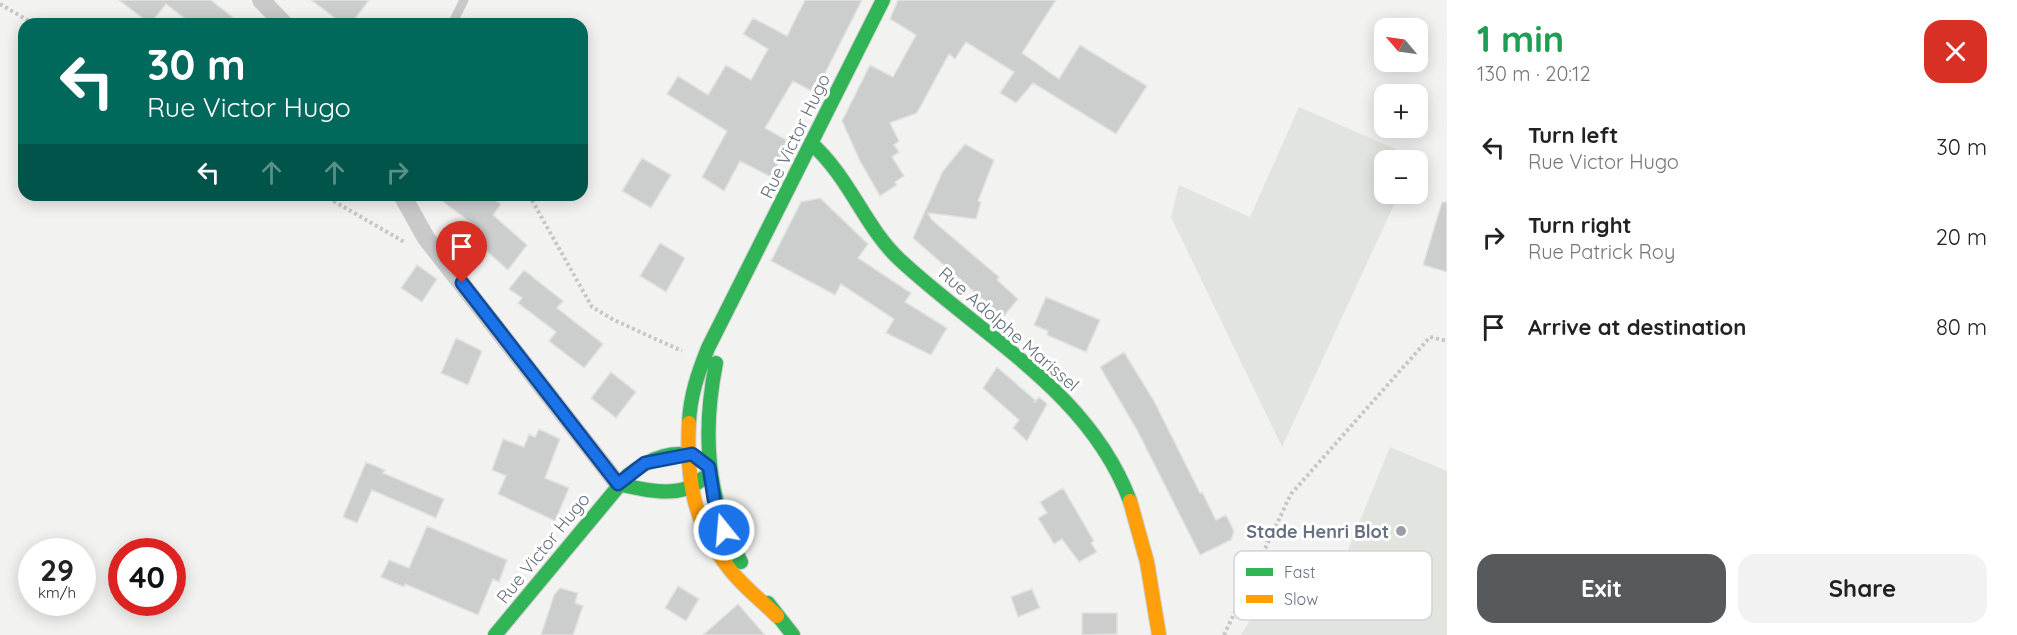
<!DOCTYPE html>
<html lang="en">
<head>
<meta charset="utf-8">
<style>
	body { margin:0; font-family:Quicksand,sans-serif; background:#f2f2f2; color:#222; height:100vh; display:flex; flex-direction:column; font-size:22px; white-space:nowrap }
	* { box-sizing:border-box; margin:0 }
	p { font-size:20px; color:#767676 }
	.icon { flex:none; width:33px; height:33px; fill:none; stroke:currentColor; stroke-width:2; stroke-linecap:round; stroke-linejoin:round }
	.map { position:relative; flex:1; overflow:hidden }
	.sheet { display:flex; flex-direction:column; background:#fff; width:570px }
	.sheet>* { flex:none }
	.guide { position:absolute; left:18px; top:18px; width:570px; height:183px; border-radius:18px; box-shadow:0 3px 15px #0003; background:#00695c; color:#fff; overflow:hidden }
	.needle { width:39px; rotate:299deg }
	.tools { position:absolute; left:1374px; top:18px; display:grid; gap:12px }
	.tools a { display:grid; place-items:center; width:54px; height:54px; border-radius:12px; background:#fff; box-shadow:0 3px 15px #0003; font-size:30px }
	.speed { position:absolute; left:18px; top:538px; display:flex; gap:12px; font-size:30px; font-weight:700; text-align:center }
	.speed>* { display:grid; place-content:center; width:78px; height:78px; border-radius:50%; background:#fff; box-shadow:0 3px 15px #0003; line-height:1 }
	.speed small { font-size:15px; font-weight:400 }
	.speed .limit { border:9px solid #d22; background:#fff; color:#111 }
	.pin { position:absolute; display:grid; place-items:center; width:51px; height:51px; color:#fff; margin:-62px -26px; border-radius:50% 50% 50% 0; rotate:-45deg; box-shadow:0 0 6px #0007 }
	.pin .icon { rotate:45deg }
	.me { position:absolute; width:66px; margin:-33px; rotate:343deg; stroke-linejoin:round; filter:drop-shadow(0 0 4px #0008) }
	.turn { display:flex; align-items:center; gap:21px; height:126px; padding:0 30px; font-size:27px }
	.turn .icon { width:78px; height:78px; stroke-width:2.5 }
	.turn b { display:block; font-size:42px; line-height:51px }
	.lanes { display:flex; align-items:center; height:57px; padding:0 30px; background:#0003; justify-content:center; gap:30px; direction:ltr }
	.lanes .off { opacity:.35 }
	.round { display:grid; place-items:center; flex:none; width:63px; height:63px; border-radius:18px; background:#f2f2f2 }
	.overview { display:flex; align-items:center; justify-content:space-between; height:102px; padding:0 30px }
	h1 { font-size:36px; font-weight:700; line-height:45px; color:#1e9e55 }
	.primary-button { display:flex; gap:12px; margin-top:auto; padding:12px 30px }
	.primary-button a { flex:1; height:69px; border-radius:18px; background:#575a5d; color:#fff; font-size:24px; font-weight:700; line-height:69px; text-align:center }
	.primary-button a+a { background:#f2f2f2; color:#222 }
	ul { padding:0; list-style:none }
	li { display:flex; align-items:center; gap:18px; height:90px; padding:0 30px }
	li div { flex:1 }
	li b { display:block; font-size:22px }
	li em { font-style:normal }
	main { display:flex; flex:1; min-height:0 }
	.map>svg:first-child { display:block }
</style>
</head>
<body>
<main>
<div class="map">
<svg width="1447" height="635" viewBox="0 0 1447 635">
	<rect width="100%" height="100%" fill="#f2f2f1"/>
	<path fill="#e2e5df" d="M 1299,107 L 1416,158 L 1415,160 L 1384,160 L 1384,194 L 1399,194 L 1282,447 L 1171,217 L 1179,185 L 1250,217 Z
		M 1390,447 L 1447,471 L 1447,635 L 1241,635 L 1267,591 L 1316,611 L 1329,596 Z"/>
	<path fill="#cccdcd" stroke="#e2e2e1" stroke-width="1.5" d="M 119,0 L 211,0 L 241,24 L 192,24 L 166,4 L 150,24 Z
		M 311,0 L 369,0 L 351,24 L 343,24 Z
		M 805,0 L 862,0 L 815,93 L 793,81 L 765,128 L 790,142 L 771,177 L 740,161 L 724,191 L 702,177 L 727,131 L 667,94 L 678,76 L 708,95 L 726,65 L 751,80 L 768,49 L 743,34 L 753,18 L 787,36 Z
		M 898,0 L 1056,0 L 1022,53 L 1059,79 L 1080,45 L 1147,86 L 1116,134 L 1033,83 L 1016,103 L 1000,93 L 1014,72 L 966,42 L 955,59 L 949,54 L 917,113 L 890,123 L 899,141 L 894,145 L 899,152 L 892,157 L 904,176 L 895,182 L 897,185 L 880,196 L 860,161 L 842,121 L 870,65 L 893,77 L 916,35 L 890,19 Z
		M 965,144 L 994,160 L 978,201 L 981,202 L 976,219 L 928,213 L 932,220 L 999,277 L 997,280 L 1018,299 L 1003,317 L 913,238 L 943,171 Z
		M 642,158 L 671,175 L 651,208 L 622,191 Z
		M 434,195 L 488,195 L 501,204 L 493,215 L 527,245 L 508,270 L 474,240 L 481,230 Z
		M 820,198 L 868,244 L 858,258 L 911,293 L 905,302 L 947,328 L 931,355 L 886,333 L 894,319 L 841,284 L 835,295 L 771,261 L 801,202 Z
		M 1442,202 L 1447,202 L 1447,272 L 1423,265 Z
		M 660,243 L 685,258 L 666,292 L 640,276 Z
		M 417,265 L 437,279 L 422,302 L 401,288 Z
		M 524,270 L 563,301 L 557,308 L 603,344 L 584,368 L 549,341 L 556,332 L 518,303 L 522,298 L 509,289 Z
		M 1046,297 L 1100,320 L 1086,352 L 1047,335 L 1048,331 L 1034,325 Z
		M 456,338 L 482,351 L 468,385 L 441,373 Z
		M 1124,352 L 1154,401 L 1200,493 L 1202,492 L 1216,520 L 1226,515 L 1234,531 L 1231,540 L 1200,555 L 1137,430 L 1100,367 Z
		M 997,367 L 1035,400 L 1034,403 L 1039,397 L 1047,404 L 1027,441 L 1013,428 L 1019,420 L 983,388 Z
		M 611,372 L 636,392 L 616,418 L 591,398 Z
		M 539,429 L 560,439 L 545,478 L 569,488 L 555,521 L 498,494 L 506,476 L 492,470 L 503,439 L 524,447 L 529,434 L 535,437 Z
		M 366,462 L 385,470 L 383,473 L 444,499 L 436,518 L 372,490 L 357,523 L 343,517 Z
		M 1063,488 L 1094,541 L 1091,543 L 1097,552 L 1079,562 L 1062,539 L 1054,544 L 1038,518 L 1047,513 L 1040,502 Z
		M 427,526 L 507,560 L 499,582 L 493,579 L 478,615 L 405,584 L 404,587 L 381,577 L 389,560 L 409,568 Z
		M 678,586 L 699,599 L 686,621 L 665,608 Z
		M 560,588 L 578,593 L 575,603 L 583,606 L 573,635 L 541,635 L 554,595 Z
		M 1032,589 L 1040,608 L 1018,617 L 1011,597 Z
		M 738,604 L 765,635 L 703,635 Z
		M 1082,613 L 1117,613 L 1117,634 L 1082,635 Z"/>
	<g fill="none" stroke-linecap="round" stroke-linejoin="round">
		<g stroke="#cececf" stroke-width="16">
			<path id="fast" d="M 811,143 C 850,178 865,227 899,259 C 981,336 1089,391 1130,501
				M 716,363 C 702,433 706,499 741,562
				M 689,423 C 690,396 698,373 708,348 L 883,0
				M 618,484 C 645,490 681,500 703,478
				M 768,603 L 793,635
				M 495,635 L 628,475 C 649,459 677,446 702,460"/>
		</g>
		<g stroke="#cececf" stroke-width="16">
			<path id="slow" d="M 689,423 C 686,477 693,523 728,567 C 741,585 761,600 777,616
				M 1130,501 L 1147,562 L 1159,635"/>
		</g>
		<path stroke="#c7c7c7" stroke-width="4" stroke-dasharray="3 3" stroke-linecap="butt" d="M 0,4 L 34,24
			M 323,195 L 406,243
			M 529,195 L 592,307 L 614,320 L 682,351
			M 1224,635 L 1291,494 L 1430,337 L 1447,341"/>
		<path stroke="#c9c9ca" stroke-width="9" d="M 452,24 L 464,0"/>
		<path stroke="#c9c9ca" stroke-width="18" d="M 261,0 L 284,24
			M 402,195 L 426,238 L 618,484"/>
		<use href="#fast" stroke="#30b455" stroke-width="14"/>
		<use href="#slow" stroke="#ff9f0a" stroke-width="14"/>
	</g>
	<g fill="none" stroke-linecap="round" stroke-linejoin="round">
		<g stroke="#114b97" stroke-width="15">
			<path id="route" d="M 462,283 L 618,484 L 645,463 L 692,454 L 709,467 L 714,499 L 724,530"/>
		</g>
		<use href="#route" stroke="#1a73e8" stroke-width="10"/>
	</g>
	<circle fill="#979ea6" stroke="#fff" stroke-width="2" cx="1401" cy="531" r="6"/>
	<g text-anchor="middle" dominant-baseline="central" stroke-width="6" stroke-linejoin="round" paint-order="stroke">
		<g font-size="18" fill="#66707e" stroke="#fff">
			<text transform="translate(795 136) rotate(-64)">Rue Victor Hugo</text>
			<text transform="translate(1009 329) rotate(41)">Rue Adolphe Marissel</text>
			<text transform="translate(543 548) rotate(-51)">Rue Victor Hugo</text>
		</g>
		<g font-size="18" font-weight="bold" fill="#66707e" stroke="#fff" text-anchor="end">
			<text x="1389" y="531">Stade Henri Blot</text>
		</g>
	</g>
	<rect x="1234" y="551" width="198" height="69" rx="9" fill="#fff" stroke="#d1d4d8" stroke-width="1.5"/>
	<rect x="1246" y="568" width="27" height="8" fill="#30b455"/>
	<rect x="1246" y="595" width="27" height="8" fill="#ff9f0a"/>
	<g font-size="16" fill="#66707e">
		<text x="1284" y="578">Fast</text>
		<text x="1284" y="605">Slow</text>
	</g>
</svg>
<div class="tools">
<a><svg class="needle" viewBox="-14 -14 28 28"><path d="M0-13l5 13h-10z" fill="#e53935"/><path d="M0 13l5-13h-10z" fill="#767676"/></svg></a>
<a>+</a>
<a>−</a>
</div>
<div class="speed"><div>29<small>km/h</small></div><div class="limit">40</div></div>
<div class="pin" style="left:462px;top:283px;background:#d93025"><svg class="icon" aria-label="arrive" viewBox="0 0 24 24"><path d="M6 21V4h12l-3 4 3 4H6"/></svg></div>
<svg class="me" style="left:724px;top:530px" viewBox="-20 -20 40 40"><circle r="17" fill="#1a73e8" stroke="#fff" stroke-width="3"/><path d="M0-11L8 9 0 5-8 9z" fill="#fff"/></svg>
<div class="guide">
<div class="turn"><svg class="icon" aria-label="left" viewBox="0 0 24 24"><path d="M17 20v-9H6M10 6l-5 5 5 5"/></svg><div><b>30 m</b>Rue Victor Hugo</div></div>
<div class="lanes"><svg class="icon" aria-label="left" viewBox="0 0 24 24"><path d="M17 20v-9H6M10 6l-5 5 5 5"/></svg><svg class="icon off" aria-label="ahead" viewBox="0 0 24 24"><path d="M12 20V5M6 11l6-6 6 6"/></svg><svg class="icon off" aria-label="ahead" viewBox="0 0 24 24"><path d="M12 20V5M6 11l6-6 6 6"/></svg><svg class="icon off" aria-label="right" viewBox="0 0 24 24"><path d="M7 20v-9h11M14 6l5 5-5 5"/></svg></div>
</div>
</div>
<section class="sheet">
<div class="overview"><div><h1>1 min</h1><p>130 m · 20:12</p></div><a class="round" style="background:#d93025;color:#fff"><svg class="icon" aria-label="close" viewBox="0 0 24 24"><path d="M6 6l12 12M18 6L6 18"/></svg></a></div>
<ul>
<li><svg class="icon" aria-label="left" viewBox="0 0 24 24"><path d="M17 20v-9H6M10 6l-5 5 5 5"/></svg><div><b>Turn left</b><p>Rue Victor Hugo</p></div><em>30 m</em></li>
<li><svg class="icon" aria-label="right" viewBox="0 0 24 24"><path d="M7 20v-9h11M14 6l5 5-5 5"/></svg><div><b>Turn right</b><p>Rue Patrick Roy</p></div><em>20 m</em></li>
<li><svg class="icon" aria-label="arrive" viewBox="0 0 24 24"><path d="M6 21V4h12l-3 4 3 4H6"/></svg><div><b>Arrive at destination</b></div><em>80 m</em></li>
</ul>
<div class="primary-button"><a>Exit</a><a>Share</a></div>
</section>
</main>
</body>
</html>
